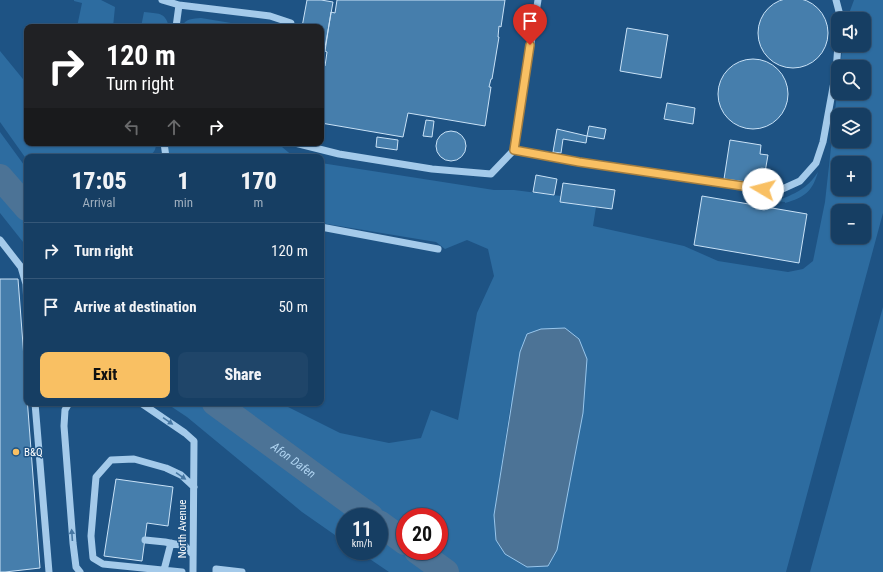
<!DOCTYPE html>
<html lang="en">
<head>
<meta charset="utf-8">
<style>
	body { margin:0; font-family:"Roboto Condensed",sans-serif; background:#1f4569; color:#f1f3f6; height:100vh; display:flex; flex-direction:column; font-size:15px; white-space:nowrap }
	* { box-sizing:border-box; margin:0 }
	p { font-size:13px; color:#9eaebe }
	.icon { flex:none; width:22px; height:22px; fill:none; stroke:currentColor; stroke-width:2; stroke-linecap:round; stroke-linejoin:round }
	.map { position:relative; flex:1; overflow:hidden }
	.details { position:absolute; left:24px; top:154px; width:300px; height:252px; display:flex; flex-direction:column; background:#163e63; border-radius:8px; box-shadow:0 1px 3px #0004,0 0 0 1px #355778 }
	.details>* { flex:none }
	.top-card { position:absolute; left:24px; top:24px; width:300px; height:122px; border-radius:8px; box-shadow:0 1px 3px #0004,0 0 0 1px #355778; background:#202124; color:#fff; overflow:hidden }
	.buttons { position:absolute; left:831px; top:12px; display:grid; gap:8px }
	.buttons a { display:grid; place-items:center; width:40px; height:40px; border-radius:8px; background:#163e63; box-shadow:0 1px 3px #0004,0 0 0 1px #355778; font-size:20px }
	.speed { position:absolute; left:336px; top:508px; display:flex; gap:8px; font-size:20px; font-weight:700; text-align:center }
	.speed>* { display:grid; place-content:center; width:52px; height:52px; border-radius:50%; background:#163e63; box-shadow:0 1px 3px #0004,0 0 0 1px #355778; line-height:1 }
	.speed small { font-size:10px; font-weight:400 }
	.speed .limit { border:6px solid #d22; background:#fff; color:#111 }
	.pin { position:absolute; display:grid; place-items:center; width:34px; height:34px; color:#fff; margin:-41px -17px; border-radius:50% 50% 50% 0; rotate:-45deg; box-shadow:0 0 4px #0007 }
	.pin .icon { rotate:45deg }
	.me { position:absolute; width:44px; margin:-22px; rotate:278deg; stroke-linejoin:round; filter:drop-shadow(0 0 3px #0008) }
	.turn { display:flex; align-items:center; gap:14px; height:84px; padding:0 16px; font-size:18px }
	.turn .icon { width:52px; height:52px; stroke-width:2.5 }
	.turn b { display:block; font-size:28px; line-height:34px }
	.lanes { display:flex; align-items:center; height:38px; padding:0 16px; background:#0003; justify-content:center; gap:20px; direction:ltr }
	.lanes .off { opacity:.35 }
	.eta { display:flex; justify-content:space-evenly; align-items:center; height:68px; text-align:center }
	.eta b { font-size:24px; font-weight:800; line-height:28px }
	.primary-button { display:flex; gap:8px; margin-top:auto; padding:8px 16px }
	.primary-button a { flex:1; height:46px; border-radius:8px; background:#f9c063; color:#111; font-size:16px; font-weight:800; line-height:46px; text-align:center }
	.primary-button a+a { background:#1f4569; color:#f1f3f6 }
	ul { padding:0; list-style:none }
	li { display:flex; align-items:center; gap:12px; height:56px; padding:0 16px; border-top:1px solid #355778 }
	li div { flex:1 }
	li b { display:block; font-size:15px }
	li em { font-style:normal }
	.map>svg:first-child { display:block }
</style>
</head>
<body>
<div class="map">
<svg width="883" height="572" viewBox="0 0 883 572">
	<rect width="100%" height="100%" fill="#1e5384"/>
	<path fill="#2d6ca0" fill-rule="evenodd" d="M 74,0 L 101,0 L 115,7 L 113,27 L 77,27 L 82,3 L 74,1 Z
		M 854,0 L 883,0 L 883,213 L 786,572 L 451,572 L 423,551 L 439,551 L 439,517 L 405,517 L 405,538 L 224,403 L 280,403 L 340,433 L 389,443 L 421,438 L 431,410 L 458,420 L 477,313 L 494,276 L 488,249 L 467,240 L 445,249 L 436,242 L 321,223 L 321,163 L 494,190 L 514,190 L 561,196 L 560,202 L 596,207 L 593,226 L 684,246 L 718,261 L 788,272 L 803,269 L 813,261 L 825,202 L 838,84 L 838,93 L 864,93 L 864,67 L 840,67 L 843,45 L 864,45 L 864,19 L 847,19 ZM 838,115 L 864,115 L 864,141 L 838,141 ZM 838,163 L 864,163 L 864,189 L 838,189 ZM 838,211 L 864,211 L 864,237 L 838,237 ZM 511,402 L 505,554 L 496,540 L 494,515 Z
		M 144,12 C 158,14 165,11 169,27 L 141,27 Z
		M 201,18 L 255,27 L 182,27 C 185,18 193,19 201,18 Z
		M 0,51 L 27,84 L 27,143 L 156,143 C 156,150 154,153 148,156 L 144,155 L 145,157 L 27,157 L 27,160 L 0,122 Z
		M 0,132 L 27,169 L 27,247 L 0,213 Z
		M 168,143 L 279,143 L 282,147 L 294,157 L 168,157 Z
		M 818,172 C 812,192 805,197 785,203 L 785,202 L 776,201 C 795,194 807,189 818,172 Z
		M 883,307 L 883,572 L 810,572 Z
		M 166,403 L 199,403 L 356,517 L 345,517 L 345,542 L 302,512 L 187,417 Z
		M 379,534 L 432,572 L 389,572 L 358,551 L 379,551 Z"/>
	<path fill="#4c7396" stroke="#98c6ec" d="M 565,328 L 579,339 L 587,359 L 583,413 L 557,550 L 548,566 L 527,567 L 505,554 L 496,540 L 494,515 L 520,352 L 527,334 L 541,329 Z"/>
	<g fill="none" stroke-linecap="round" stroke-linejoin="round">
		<g stroke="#4c7396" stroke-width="26">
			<path d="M 0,177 L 27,208"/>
			<path id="s1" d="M 215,403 L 371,517"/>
			<path d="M 379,523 L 405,542"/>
			<path d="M 417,551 L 446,572"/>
		</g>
	</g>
	<path fill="#467eac" stroke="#c9e2f7" d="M758 33a35 35 0 1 1 70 0a35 35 0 1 1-70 0Z
		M 307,0 L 321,0 L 333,2 L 321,70 L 321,27 L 302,27 Z
		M 337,0 L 505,0 L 501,27 L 499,26 L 498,37 L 499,37 L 492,79 L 491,79 L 489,87 L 491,87 L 485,126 L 408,113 L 403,137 L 321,123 L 321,78 L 323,65 L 325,66 L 327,52 L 325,51 L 331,12 L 335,13 Z
		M 627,28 L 668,35 L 661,78 L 620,71 Z
		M718 94a35 35 0 1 1 70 0a35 35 0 1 1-70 0Z
		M 667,103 L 695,108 L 693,124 L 664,119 Z
		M 426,120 L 434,121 L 432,137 L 423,136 Z
		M 589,126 L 606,129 L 604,139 L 587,136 Z
		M 557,129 L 587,136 L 586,143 L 563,139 L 561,153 L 553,152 Z
		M436 146a15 15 0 1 1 30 0a15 15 0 1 1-30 0Z
		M 377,137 L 398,140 L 397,150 L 376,147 Z
		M 730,140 L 761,145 L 760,154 L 768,155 L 763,184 L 724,179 Z
		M 536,175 L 557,179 L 554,195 L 533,192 Z
		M 563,183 L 615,190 L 612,209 L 560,202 Z
		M 702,196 L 807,214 L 799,263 L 694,245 Z
		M 0,279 L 18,279 L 40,568 L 5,572 L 0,572 Z
		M 116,479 L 173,487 L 168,526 L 147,523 L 142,561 L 104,556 Z"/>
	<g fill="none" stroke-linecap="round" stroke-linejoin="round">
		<path stroke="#a4caea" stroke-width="7" d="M 162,0 L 179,5 L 270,16 L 291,23 L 291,27
			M 836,0 L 841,19
			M 176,27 L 179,5
			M 164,143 L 166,157
			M 295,143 L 339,154 L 432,169 L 491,174 L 514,150 L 538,0
			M 514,150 L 579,162 L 778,191 L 800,181 L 816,163 L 823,142 L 836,71 L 838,45
			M 321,227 L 438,249
			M 0,240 L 21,267 L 26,284 L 27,306
			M 35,403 L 49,572
			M 69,403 L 65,410 L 64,426 L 73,543 L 76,567 L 80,572
			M 141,403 L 185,433 L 194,441 L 193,572
			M 145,540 L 165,542 L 185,546 L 193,555
			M 164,570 L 171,543
			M 182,572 L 103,564 L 93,558 L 91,536 L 96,477 L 111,460 L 134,459 L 166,468 L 181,475 L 194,487
			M 216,572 L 216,569 L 242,572"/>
	</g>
	<defs><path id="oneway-solid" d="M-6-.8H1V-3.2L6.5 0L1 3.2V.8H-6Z"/></defs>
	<g fill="#4677a3">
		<use href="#oneway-solid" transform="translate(168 421) rotate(34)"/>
		<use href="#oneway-solid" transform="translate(181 476) rotate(34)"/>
		<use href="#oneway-solid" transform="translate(72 535) rotate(-94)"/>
	</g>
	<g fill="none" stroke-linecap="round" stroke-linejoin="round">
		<g stroke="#a27d40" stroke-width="10">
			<path id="route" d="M 530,45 L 514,150 L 579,162 L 763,189"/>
		</g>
		<use href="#route" stroke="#f9c063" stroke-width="7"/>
	</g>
	<circle fill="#f9c063" stroke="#1e5384" stroke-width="1.5" cx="16" cy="452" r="4"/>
	<g text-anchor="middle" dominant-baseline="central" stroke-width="3" stroke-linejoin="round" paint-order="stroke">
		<g font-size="11" fill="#fff" stroke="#1e5384" text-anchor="start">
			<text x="24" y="452">B&amp;Q</text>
		</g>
		<g font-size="11" fill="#fff" stroke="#1e5384">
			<text transform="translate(182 529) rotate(-90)">North Avenue</text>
		</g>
		<g font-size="12" font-style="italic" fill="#b0d4f1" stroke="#1e5384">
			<text stroke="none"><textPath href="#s1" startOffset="97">Afon Dafen</textPath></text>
		</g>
	</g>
</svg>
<div class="buttons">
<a><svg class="icon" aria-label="sound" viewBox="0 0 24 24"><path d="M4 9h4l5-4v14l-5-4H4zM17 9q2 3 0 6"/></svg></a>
<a><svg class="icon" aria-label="search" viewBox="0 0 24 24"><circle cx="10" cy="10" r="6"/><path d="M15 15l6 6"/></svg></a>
<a><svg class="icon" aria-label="layers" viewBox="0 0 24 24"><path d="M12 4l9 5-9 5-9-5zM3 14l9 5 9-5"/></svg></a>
<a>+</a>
<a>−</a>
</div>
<div class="speed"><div>11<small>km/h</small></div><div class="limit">20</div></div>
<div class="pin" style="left:530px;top:45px;background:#d93025"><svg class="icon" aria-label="arrive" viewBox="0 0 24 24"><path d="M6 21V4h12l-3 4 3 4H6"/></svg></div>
<svg class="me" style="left:763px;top:189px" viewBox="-20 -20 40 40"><circle r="19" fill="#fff"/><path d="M0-13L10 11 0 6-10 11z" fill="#f9c063"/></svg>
<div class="top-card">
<div class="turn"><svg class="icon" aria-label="right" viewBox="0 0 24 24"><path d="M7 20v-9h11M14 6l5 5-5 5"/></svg><div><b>120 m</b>Turn right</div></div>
<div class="lanes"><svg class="icon off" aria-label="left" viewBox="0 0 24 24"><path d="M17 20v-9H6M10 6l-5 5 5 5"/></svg><svg class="icon off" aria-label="ahead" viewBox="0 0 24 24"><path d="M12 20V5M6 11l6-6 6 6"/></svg><svg class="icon" aria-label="right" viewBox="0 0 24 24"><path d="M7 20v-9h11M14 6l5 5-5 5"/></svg></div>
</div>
<section class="details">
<div class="eta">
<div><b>17:05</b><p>Arrival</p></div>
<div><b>1</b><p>min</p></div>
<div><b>170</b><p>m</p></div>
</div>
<ul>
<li><svg class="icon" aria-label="right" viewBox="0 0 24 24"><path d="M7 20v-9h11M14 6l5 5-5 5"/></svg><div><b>Turn right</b></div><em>120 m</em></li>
<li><svg class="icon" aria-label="arrive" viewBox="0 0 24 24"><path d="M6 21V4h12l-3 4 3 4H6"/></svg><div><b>Arrive at destination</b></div><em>50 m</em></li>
</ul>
<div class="primary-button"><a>Exit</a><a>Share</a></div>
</section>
</div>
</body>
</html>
